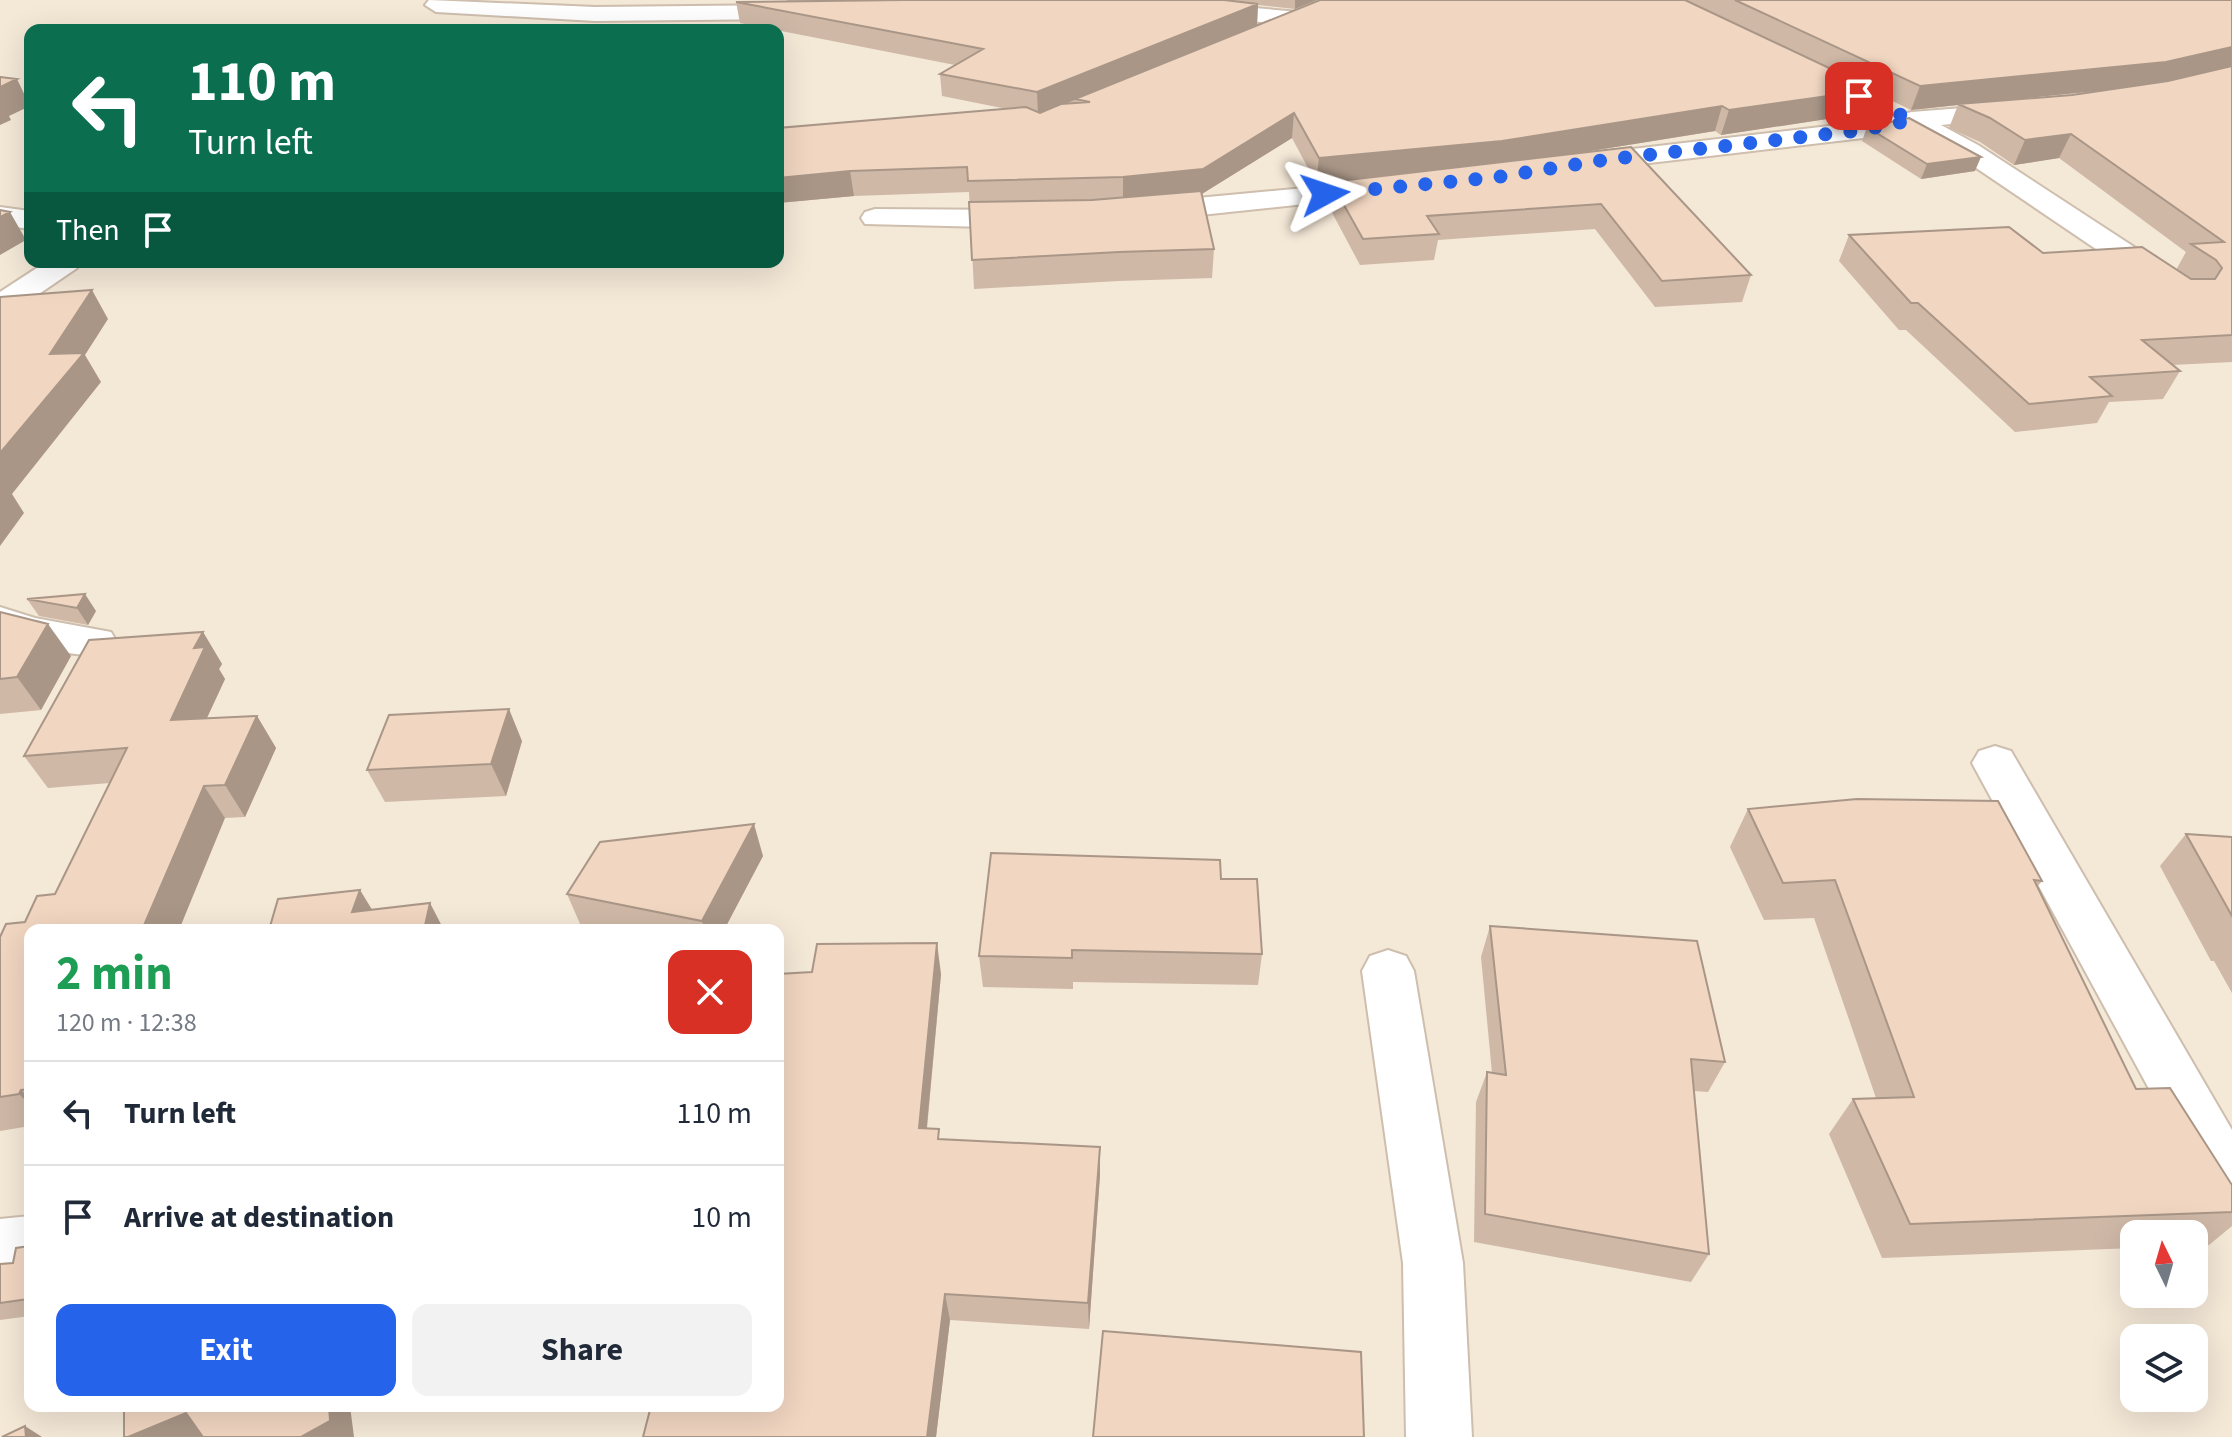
<!DOCTYPE html>
<html lang="en">
<head>
<meta charset="utf-8">
<style>
	body { margin:0; font-family:"Source Sans 3",sans-serif; background:#f2f2f3; color:#1f2937; height:100vh; display:flex; flex-direction:column; font-size:30px; white-space:nowrap }
	* { box-sizing:border-box; margin:0 }
	p { font-size:26px; color:#747a83 }
	.icon { flex:none; width:44px; height:44px; fill:none; stroke:currentColor; stroke-width:2; stroke-linecap:round; stroke-linejoin:round }
	.map { position:relative; flex:1; overflow:hidden }
	.drawer { position:absolute; left:24px; top:924px; width:760px; height:488px; display:flex; flex-direction:column; background:#fff; border-radius:16px; box-shadow:0 8px 32px #0002 }
	.drawer>* { flex:none }
	.guide { position:absolute; left:24px; top:24px; width:760px; height:244px; border-radius:16px; box-shadow:0 8px 32px #0002; background:#0b6e4f; color:#fff; overflow:hidden }
	.needle { width:52px; rotate:355deg }
	.tools { position:absolute; left:2120px; top:1220px; display:grid; gap:16px }
	.tools a { display:grid; place-items:center; width:88px; height:88px; border-radius:16px; background:#fff; box-shadow:0 8px 32px #0002; font-size:40px }
	.pin { position:absolute; display:grid; place-items:center; width:68px; height:68px; color:#fff; margin:-34px; border-radius:16px; box-shadow:0 4px 12px #0006 }
	.me { position:absolute; width:88px; margin:-44px; rotate:85deg; stroke-linejoin:round; filter:drop-shadow(0 0 6px #0008) }
	.turn { display:flex; align-items:center; gap:28px; height:168px; padding:0 32px; font-size:36px }
	.turn .icon { width:104px; height:104px; stroke-width:2.5 }
	.turn b { display:block; font-size:56px; line-height:68px }
	.then { display:flex; align-items:center; height:76px; padding:0 32px; background:#0003; gap:16px; font-size:30px }
	.round { display:grid; place-items:center; flex:none; width:84px; height:84px; border-radius:16px; background:#f2f2f3 }
	.summary { display:flex; align-items:center; justify-content:space-between; height:136px; padding:0 32px }
	h1 { font-size:48px; font-weight:700; line-height:60px; color:#1e9e55 }
	.cta { display:flex; gap:16px; margin-top:auto; padding:16px 32px }
	.cta a { flex:1; height:92px; border-radius:16px; background:#2563eb; color:#fff; font-size:32px; font-weight:700; line-height:92px; text-align:center }
	.cta a+a { background:#f2f2f3; color:#1f2937 }
	ul { padding:0; list-style:none }
	li { display:flex; align-items:center; gap:24px; height:104px; padding:0 32px; border-top:2px solid #e0e1e3 }
	li div { flex:1 }
	li b { display:block; font-size:30px }
	li em { font-style:normal }
	.map>svg:first-child { display:block }
</style>
</head>
<body>
<div class="map">
<svg width="2232" height="1437" viewBox="0 0 2232 1437">
	<rect width="100%" height="100%" fill="#fcf5e9"/>
	<path fill="#f4e8d7" fill-rule="evenodd" d="M 0,0 L 2232,0 L 2232,1437 L 0,1437 ZM 30,30 L 778,30 L 778,262 L 30,262 ZM 30,930 L 778,930 L 778,1406 L 30,1406 ZM 2134,1234 L 2194,1234 L 2194,1294 L 2134,1294 ZM 2134,1338 L 2194,1338 L 2194,1398 L 2134,1398 Z"/>
	<g fill="none" stroke-linecap="round" stroke-linejoin="round">
		<g stroke="#cebeae" stroke-width="4">
			<path id="street" d="M 429,0 L 595,7 L 797,5 L 808,12 L 797,19 L 595,21 L 436,12 L 425,5 Z
				M 1198,3 L 1299,12 L 1307,14 L 1310,19 L 1307,24 L 1299,26 L 1190,15 L 1187,10 L 1190,5 Z
				M 2013,104 L 2022,107 L 2026,112 L 2022,117 L 1941,125 L 1978,145 L 2177,275 L 2181,282 L 2177,289 L 2166,291 L 2155,289 L 1960,157 L 1919,135 L 1916,127 L 1863,138 L 1581,171 L 1571,169 L 1567,163 L 1571,157 L 1581,155 L 1863,122 L 1912,112 Z
				M 1390,180 L 1400,182 L 1404,188 L 1400,194 L 1144,221 L 1134,218 L 1130,212 L 1134,206 L 1144,203 Z
				M 0,207 L 30,211 L 30,229 L 0,225 Z
				M 875,209 L 1027,210 L 1037,213 L 1041,219 L 1037,225 L 1027,228 L 865,224 L 861,218 L 865,212 Z
				M 46,262 L 81,262 L 77,268 L 11,313 L 0,315 L 0,292 Z
				M 0,607 L 35,618 L 111,632 L 117,642 L 111,652 C 78,661 32,645 0,635 Z
				M 1995,746 L 2011,751 L 2232,1130 L 2232,1211 L 2211,1203 L 1972,763 L 1979,751 Z
				M 1388,950 L 1406,956 L 1414,971 L 1463,1263 L 1472,1437 L 1406,1437 L 1403,1263 L 1362,971 L 1370,956 Z
				M 30,1216 L 30,1274 L 0,1277 L 0,1219 Z"/>
		</g>
		<use href="#street" fill="#fff" fill-rule="evenodd"/>
	</g>
	<path fill="#cfb8a6" fill-rule="evenodd" d="M 787,0 L 1317,0 L 1295,9 L 1258,5 L 1257,25 L 1320,0 L 2232,0 L 2232,362 L 2172,365 L 2180,371 L 2163,399 L 2109,402 L 2097,423 L 2015,432 L 1906,330 L 1899,330 L 1839,261 L 1849,235 L 2043,253 L 2176,270 L 2186,252 L 2059,158 L 2014,165 L 1980,142 L 1949,128 L 1958,105 L 1911,110 L 1880,95 L 1872,116 L 1831,121 L 1827,119 L 1721,135 L 1715,131 L 1578,153 L 1751,275 L 1742,302 L 1655,307 L 1595,229 L 1438,240 L 1434,260 L 1360,265 L 1329,207 L 1331,182 L 1338,181 L 1316,183 L 1292,138 L 1201,194 L 1214,249 L 1212,278 L 1119,281 L 974,289 L 969,192 L 854,196 L 778,203 L 778,128 L 1007,109 L 942,96 L 940,74 L 955,65 L 740,23 L 736,2 L 787,2 ZM 2111,90 L 2072,95 L 2003,101 L 2035,97 Z
		M 1867,127 L 1975,171 L 1921,179 L 1862,141 Z
		M 27,599 L 96,611 L 88,625 L 39,616 Z
		M 0,612 L 71,656 L 41,710 L 0,714 Z
		M 203,632 L 222,664 L 219,669 L 225,679 L 207,718 L 257,716 L 276,748 L 245,817 L 225,818 L 30,930 L 30,1126 L 0,1131 L 0,937 L 25,922 L 55,894 L 110,783 L 48,788 L 24,756 Z
		M 522,741 L 506,796 L 385,802 L 367,770 Z
		M 1748,809 L 2042,881 L 2037,887 L 2136,1089 L 2232,1185 L 2232,1226 L 2209,1245 L 2194,1246 L 2194,1234 L 2134,1234 L 2134,1248 L 1882,1258 L 1829,1134 L 1853,1099 L 1876,1098 L 1814,918 L 1764,920 L 1730,847 Z
		M 2186,834 L 2232,837 L 2232,993 L 2214,961 L 2211,961 L 2160,866 Z
		M 763,856 L 724,930 L 600,930 L 581,926 L 567,894 Z
		M 1221,879 L 1262,954 L 1258,985 L 1073,982 L 1073,989 L 983,987 L 979,956 Z
		M 1490,926 L 1725,1062 L 1708,1092 L 1694,1091 L 1709,1254 L 1691,1282 L 1474,1242 L 1476,1102 L 1487,1072 L 1492,1073 L 1481,957 Z
		M 812,972 L 941,974 L 927,1129 L 941,1140 L 1100,1175 L 1089,1329 L 950,1320 L 936,1437 L 643,1437 Z
		M 30,1246 L 30,1316 L 0,1320 L 0,1264 L 13,1263 Z"/>
	<path fill="#a99687" d="M 1295,0 L 1317,0 L 1295,9 Z
		M 1258,4 L 1257,25 L 1038,115 L 1037,92 Z
		M 2232,47 L 2232,67 L 2154,85 L 1960,105 L 1958,104 L 1958,105 L 1911,110 L 1920,86 Z
		M 17,79 L 30,106 L 9,116 L 11,120 L 0,125 L 0,87 Z
		M 1880,92 L 1872,116 L 1831,121 L 1840,97 Z
		M 1835,95 L 1827,119 L 1721,135 L 1729,110 Z
		M 1722,106 L 1715,131 L 1498,166 L 1316,183 L 1319,158 Z
		M 1294,113 L 1292,138 L 1202,194 L 1123,202 L 1123,177 Z
		M 2071,134 L 2059,158 L 2014,165 L 2025,140 Z
		M 1981,157 L 1975,171 L 1921,179 L 1927,164 Z
		M 850,171 L 854,196 L 778,203 L 778,178 Z
		M 10,212 L 26,240 L 0,255 L 0,217 Z
		M 92,290 L 108,319 L 85,355 L 101,382 L 12,494 L 24,513 L 0,546 L 0,453 L 50,354 Z
		M 85,594 L 96,611 L 88,625 L 77,608 Z
		M 48,624 L 71,656 L 41,710 L 17,677 Z
		M 203,632 L 222,664 L 219,669 L 225,679 L 191,752 L 171,720 L 194,648 Z
		M 509,709 L 522,741 L 506,796 L 491,764 Z
		M 257,716 L 276,748 L 245,817 L 225,785 Z
		M 204,786 L 225,818 L 179,930 L 142,930 Z
		M 754,824 L 763,856 L 724,930 L 705,930 L 702,921 Z
		M 360,890 L 379,921 L 352,912 Z
		M 430,903 L 444,930 L 424,930 Z
		M 937,943 L 941,974 L 924,1157 L 919,1128 Z
		M 21,1090 L 30,1099 L 30,1105 L 19,1094 Z
		M 1100,1147 L 1100,1175 L 1089,1329 L 1088,1303 Z
		M 945,1294 L 950,1320 L 936,1437 L 927,1437 Z
		M 329,1406 L 350,1406 L 354,1437 L 301,1437 Z
		M 186,1413 L 213,1437 L 128,1437 Z
		M 25,1426 L 42,1437 L 26,1437 Z"/>
	<path fill="#f1d6c1" stroke="#a99687" stroke-width="2" d="M 904,0 L 1224,0 L 1258,4 L 1037,92 L 940,74 L 983,49 L 736,2 Z
		M 1320,0 L 1685,0 L 1880,92 L 1840,97 L 1835,95 L 1729,110 L 1722,106 L 1502,141 L 1319,158 L 1294,113 L 1203,169 L 1123,177 L 968,181 L 967,167 L 850,171 L 778,178 L 778,128 L 1026,107 L 1040,113 L 1061,104 L 1090,102 L 1075,99 Z
		M 1735,0 L 2232,0 L 2232,47 L 2166,62 L 1920,86 Z
		M 2232,66 L 2232,335 L 2142,340 L 2180,371 L 2090,377 L 2112,396 L 2029,404 L 1918,303 L 1911,303 L 1849,235 L 2009,227 L 2043,253 L 2142,247 L 2191,279 L 2215,279 L 2222,268 L 2216,260 L 2191,244 L 2224,242 L 2071,134 L 2025,140 L 1990,118 L 1958,104 L 2072,95 L 2168,81 Z
		M 0,77 L 17,79 L 0,87 Z
		M 1909,118 L 1981,157 L 1927,164 L 1867,127 Z
		M 1631,147 L 1751,275 L 1662,281 L 1601,204 L 1427,216 L 1439,234 L 1363,239 L 1331,182 Z
		M 1201,191 L 1214,249 L 1119,252 L 972,260 L 969,202 L 1092,200 Z
		M 0,210 L 10,212 L 0,217 Z
		M 92,290 L 50,354 L 84,353 L 0,453 L 0,297 Z
		M 85,594 L 77,608 L 27,599 Z
		M 0,612 L 48,624 L 17,677 L 0,679 Z
		M 203,632 L 194,648 L 205,647 L 171,720 L 257,716 L 225,785 L 204,786 L 142,930 L 30,930 L 30,1089 L 21,1090 L 19,1094 L 0,1097 L 0,937 L 6,924 L 25,922 L 37,896 L 55,894 L 127,748 L 24,756 L 89,640 Z
		M 509,709 L 491,764 L 367,770 L 389,715 Z
		M 1857,799 L 1998,801 L 2042,881 L 2034,880 L 2136,1089 L 2170,1088 L 2232,1185 L 2232,1212 L 1910,1224 L 1853,1099 L 1914,1097 L 1835,880 L 1783,883 L 1748,809 Z
		M 754,824 L 702,921 L 567,894 L 600,842 Z
		M 2186,834 L 2232,837 L 2232,916 Z
		M 991,853 L 1220,860 L 1221,879 L 1257,879 L 1262,954 L 1072,950 L 1072,958 L 979,956 Z
		M 360,890 L 352,912 L 430,903 L 424,930 L 269,930 L 278,899 Z
		M 1490,926 L 1697,941 L 1725,1062 L 1691,1059 L 1709,1254 L 1485,1214 L 1487,1072 L 1506,1075 Z
		M 937,943 L 919,1128 L 939,1129 L 938,1139 L 1100,1147 L 1088,1303 L 945,1294 L 927,1437 L 643,1437 L 651,1406 L 778,1406 L 778,974 L 812,972 L 817,944 Z
		M 30,1246 L 30,1294 L 28,1299 L 0,1303 L 0,1264 L 13,1263 L 16,1248 Z
		M 1103,1331 L 1361,1352 L 1364,1437 L 1093,1437 Z
		M 124,1406 L 329,1406 L 330,1421 L 301,1437 L 203,1437 L 186,1413 L 128,1437 L 124,1437 Z
		M 25,1426 L 26,1437 L 2,1437 Z"/>
	<g fill="none" stroke-linecap="round" stroke-linejoin="round">
		<path stroke="#2563eb" stroke-width="14" stroke-dasharray="0 25.2" d="M 1325,194 L 1498,177 L 1604,160 L 1863,130 L 1912,120 L 1859,96"/>
	</g>
</svg>
<div class="tools">
<a><svg class="needle" viewBox="-14 -14 28 28"><path d="M0-13l5 13h-10z" fill="#e53935"/><path d="M0 13l5-13h-10z" fill="#747a83"/></svg></a>
<a><svg class="icon" aria-label="layers" viewBox="0 0 24 24"><path d="M12 4l9 5-9 5-9-5zM3 14l9 5 9-5"/></svg></a>
</div>
<div class="pin" style="left:1859px;top:96px;background:#d93025"><svg class="icon" aria-label="arrive" viewBox="0 0 24 24"><path d="M6 21V4h12l-3 4 3 4H6"/></svg></div>
<svg class="me" style="left:1325px;top:194px" viewBox="-20 -20 40 40"><path d="M0-17L14 15 0 8-14 15z" fill="#2563eb" stroke="#fff" stroke-width="4"/></svg>
<div class="guide">
<div class="turn"><svg class="icon" aria-label="left" viewBox="0 0 24 24"><path d="M17 20v-9H6M10 6l-5 5 5 5"/></svg><div><b>110 m</b>Turn left</div></div>
<div class="then">Then<svg class="icon" aria-label="arrive" viewBox="0 0 24 24"><path d="M6 21V4h12l-3 4 3 4H6"/></svg></div>
</div>
<section class="drawer">
<div class="summary"><div><h1>2 min</h1><p>120 m · 12:38</p></div><a class="round" style="background:#d93025;color:#fff"><svg class="icon" aria-label="close" viewBox="0 0 24 24"><path d="M6 6l12 12M18 6L6 18"/></svg></a></div>
<ul>
<li><svg class="icon" aria-label="left" viewBox="0 0 24 24"><path d="M17 20v-9H6M10 6l-5 5 5 5"/></svg><div><b>Turn left</b></div><em>110 m</em></li>
<li><svg class="icon" aria-label="arrive" viewBox="0 0 24 24"><path d="M6 21V4h12l-3 4 3 4H6"/></svg><div><b>Arrive at destination</b></div><em>10 m</em></li>
</ul>
<div class="cta"><a>Exit</a><a>Share</a></div>
</section>
</div>
</body>
</html>
